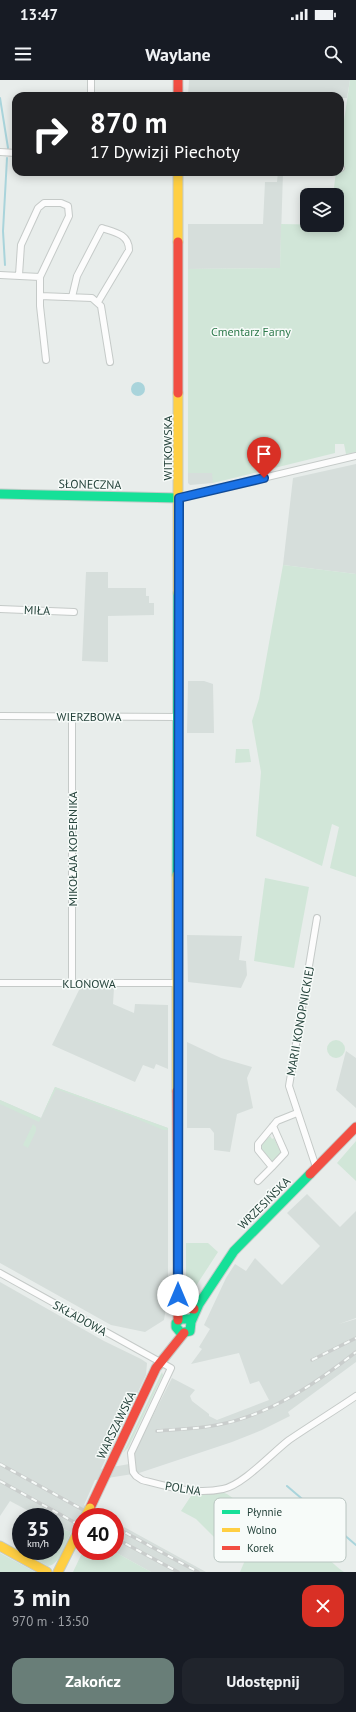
<!DOCTYPE html>
<html lang="pl">
<head>
<meta charset="utf-8">
<style>
	body { margin:0; font-family:"PT Sans",sans-serif; background:#20242c; color:#f1f3f6; height:100vh; display:flex; flex-direction:column; font-size:15px; white-space:nowrap }
	* { box-sizing:border-box; margin:0 }
	p { font-size:13px; color:#9ea1a6 }
	.icon { flex:none; width:22px; height:22px; fill:none; stroke:currentColor; stroke-width:2; stroke-linecap:round; stroke-linejoin:round }
	.map { position:relative; height:1492px; overflow:hidden }
	.sheet { display:flex; flex-direction:column; background:#171b24; flex:1 }
	.sheet>* { flex:none }
	.guide { position:absolute; left:12px; top:12px; width:332px; height:84px; border-radius:12px; box-shadow:0 2px 10px #0003; background:#202124; color:#fff; overflow:hidden }
	.tools { position:absolute; left:300px; top:108px; display:grid; gap:8px }
	.tools a { display:grid; place-items:center; width:44px; height:44px; border-radius:8px; background:#171b24; box-shadow:0 2px 10px #0003; font-size:20px }
	.speed { position:absolute; left:12px; top:1428px; display:flex; gap:8px; font-size:20px; font-weight:700; text-align:center }
	.speed>* { display:grid; place-content:center; width:52px; height:52px; border-radius:50%; background:#171b24; box-shadow:0 2px 10px #0003; line-height:1 }
	.speed small { font-size:10px; font-weight:400 }
	.speed .limit { border:6px solid #d22; background:#fff; color:#111 }
	.pin { position:absolute; display:grid; place-items:center; width:34px; height:34px; color:#fff; margin:-41px -17px; border-radius:50% 50% 50% 0; rotate:-45deg; box-shadow:0 0 4px #0007 }
	.pin .icon { rotate:45deg }
	.me { position:absolute; width:44px; margin:-22px; rotate:0deg; stroke-linejoin:round; filter:drop-shadow(0 0 3px #0008) }
	.turn { display:flex; align-items:center; gap:14px; height:84px; padding:0 12px; font-size:18px }
	.turn .icon { width:52px; height:52px; stroke-width:2.5 }
	.turn b { display:block; font-size:28px; line-height:34px }
	.round { display:grid; place-items:center; flex:none; width:42px; height:42px; border-radius:12px; background:#20242c }
	.head { display:flex; align-items:center; justify-content:space-between; height:68px; padding:0 12px }
	h1 { font-size:24px; font-weight:600; line-height:30px }
	.cta { display:flex; gap:8px; margin-top:auto; padding:8px 12px }
	.cta a { flex:1; height:46px; border-radius:12px; background:#697e78; color:#fff; font-size:16px; font-weight:600; line-height:46px; text-align:center }
	.cta a+a { background:#20242c; color:#f1f3f6 }
	.status { display:flex; justify-content:space-between; align-items:center; height:28px; padding:0 20px; background:#171b24; direction:ltr }
	.status svg { height:11px; fill:currentColor }
	header { display:flex; justify-content:space-between; align-items:center; height:52px; padding:0 12px; background:#171b24; font-size:18px; font-weight:600 }
	.map>svg:first-child { display:block }
</style>
</head>
<body>
<div class="status"><b>13:47</b><svg viewBox="0 0 49 12"><path d="M0 12V9h3v3zM5 12V6h3v6zM10 12V3h3v9zM15 12V0h3v12zM26 1h20v11H26zM47 4h2v5h-2z"/></svg></div>
<header><svg class="icon" aria-label="menu" viewBox="0 0 24 24"><path d="M4 6h16M4 12h16M4 18h16"/></svg>Waylane<svg class="icon" aria-label="search" viewBox="0 0 24 24"><circle cx="10" cy="10" r="6"/><path d="M15 15l6 6"/></svg></header>
<div class="map">
<svg width="356" height="1492" viewBox="0 0 356 1492">
	<rect width="100%" height="100%" fill="#e8edeb"/>
	<path fill="#d6dedb" d="M 189,0 L 350,0 L 347,18 L 340,18 L 340,16 L 188,15 Z
		M 278,92 L 283,92 L 280,188 L 188,189 L 188,144 L 263,144 L 265,102 L 277,102 Z
		M 356,384 L 356,494 L 283,485 L 293,398 Z
		M 188,393 L 213,393 L 213,403 L 190,405 L 188,403 Z
		M 86,492 L 108,492 L 108,508 L 146,508 L 146,516 L 149,516 L 149,523 L 154,523 L 154,535 L 108,536 L 108,582 L 82,581 Z
		M 188,601 L 204,601 L 213,604 L 214,653 L 187,653 Z
		M 187,855 L 242,856 L 239,880 L 246,881 L 247,895 L 241,908 L 188,902 Z
		M 80,908 L 114,908 L 113,924 L 134,933 L 135,924 L 168,925 L 168,989 L 156,984 L 154,989 L 143,985 L 135,1002 L 52,965 Z
		M 187,962 L 221,978 L 252,987 L 247,998 L 253,1028 L 237,1034 L 230,1072 L 214,1070 L 214,1053 L 210,1048 L 187,1048 Z
		M 346,971 L 356,978 L 356,1028 L 336,1010 Z
		M 55,1007 L 168,1048 L 168,1216 L 164,1240 L 145,1252 L 111,1245 L 0,1183 L 0,1020 L 41,1038 Z
		M 307,1114 L 340,1147 L 356,1131 L 356,1238 L 339,1244 L 356,1239 L 356,1282 L 288,1332 L 290,1336 L 262,1350 L 232,1362 L 139,1393 L 95,1400 L 84,1425 L 106,1437 L 81,1437 L 81,1457 L 55,1445 L 55,1437 L 40,1437 L 10,1421 L 0,1436 L 0,1202 L 104,1261 L 141,1279 L 147,1283 L 146,1295 L 101,1389 L 135,1383 L 135,1371 L 172,1298 L 195,1310 L 190,1316 L 192,1321 L 209,1334 L 209,1336 L 217,1340 L 269,1320 L 259,1301 L 250,1304 L 239,1273 L 191,1284 L 202,1269 L 199,1267 L 210,1249 L 204,1245 L 226,1198 L 235,1184 L 246,1191 L 255,1178 L 282,1205 L 320,1166 L 287,1133 Z
		M 115,1442 L 206,1492 L 151,1492 L 113,1471 L 115,1471 Z"/>
	<path fill="#d1e6d8" d="M 350,0 L 356,0 L 356,372 L 346,374 L 344,364 L 335,364 L 335,373 L 213,403 L 212,393 L 188,393 L 188,189 L 280,188 L 281,144 L 337,145 L 337,115 L 333,115 L 336,92 L 340,92 L 340,68 Z
		M 283,485 L 356,494 L 356,797 L 330,788 L 339,747 L 332,744 L 322,786 L 256,756 L 261,692 L 252,641 L 259,619 Z
		M 236,669 L 249,669 L 251,682 L 235,683 Z
		M 265,798 L 309,807 L 294,888 L 254,881 Z
		M327 969a9 9 0 1 1 18 0a9 9 0 1 1-18 0Z
		M 55,1007 L 168,1048 L 168,1050 L 163,1050 L 128,1035 L 56,1009 L 39,1042 L 0,1024 L 0,1020 L 41,1038 Z
		M 33,1044 L 36,1047 L 36,1051 L 28,1068 L 23,1065 Z
		M 270,1056 L 272,1059 L 274,1058 L 281,1073 L 272,1082 L 261,1069 L 262,1064 Z
		M 356,1061 L 356,1101 L 337,1083 Z
		M 186,1163 L 208,1163 L 218,1172 L 192,1212 L 186,1209 Z
		M 162,1292 L 163,1295 L 128,1368 L 123,1373 Z
		M 222,1412 L 227,1414 C 259,1436 291,1457 325,1477 C 332,1481 337,1488 344,1492 L 240,1492 L 246,1478 L 218,1461 L 196,1439 L 181,1431 L 191,1416 Z
		M 62,1449 L 71,1452 C 66,1462 60,1485 48,1486 L 21,1471 L 28,1471 L 35,1475 L 37,1471 L 49,1473 L 55,1471 L 55,1460 Z
		M 83,1471 L 98,1479 L 103,1471 L 113,1471 L 151,1492 L 73,1492 Z
		M 0,1473 L 35,1492 L 0,1492 Z"/>
	<path fill="#a9d4db" d="M131 309a7 7 0 1 1 14 0a7 7 0 1 1-14 0Z"/>
	<g fill="none" stroke-linecap="round" stroke-linejoin="round">
		<path stroke="#a9d4db" stroke-width="2" d="M 0,18 L 8,68
			M 5,185 L 3,151 L 7,78
			M 287,1406 L 356,1465"/>
		<g stroke="#c5cac8" stroke-width="8">
			<path id="street" d="M 91,16 L 91,0
				M 0,72 L 16,73
				M 340,87 L 341,88
				M 0,195 L 40,197 L 40,226 L 46,280
				M 19,195 L 21,165 L 38,128 L 44,123 L 61,123 L 68,126 L 69,136 L 40,197
				M 40,216 L 92,218 L 101,226 L 110,282
				M 72,217 L 77,196 L 102,148 C 114,152 129,154 129,170 L 98,222
				M 179,418 L 356,376
				M 0,529 L 74,532
				M 0,636 L 178,637
				M 72,902 L 72,636
				M 0,903 L 178,903
				M 273,1046 L 285,1073 L 272,1087 L 258,1070 L 258,1064 L 277,1041 L 297,1033
				M 316,1087 L 289,1006 L 317,838
				M 258,1101 L 272,1087
				M 0,1193 L 171,1288 L 131,1373 L 133,1392 L 136,1396 L 142,1400 C 169,1407 195,1415 223,1409 C 243,1405 272,1373 289,1360 C 311,1345 334,1331 356,1316"/>
		</g>
		<g stroke="#c3cbc8" stroke-width="11">
			<path id="fast" d="M 0,414 L 179,418
				M 177,795 L 178,513
				M 191,1242 L 188,1239 L 181,1239 L 176,1243 L 176,1247 L 181,1253 L 190,1251 L 191,1242 L 199,1224 L 234,1171 L 310,1094"/>
		</g>
		<g stroke="#c3cbc8" stroke-width="11">
			<path id="slow" d="M 178,162 L 178,92
				M 178,513 L 178,313
				M 177,1011 L 177,795
				M 0,1466 L 47,1492
				M 58,1492 L 81,1446"/>
		</g>
		<g stroke="#c3cbc8" stroke-width="11">
			<path id="jam" d="M 178,0 L 178,16
				M 178,313 L 178,162
				M 177,1011 L 178,1240
				M 310,1094 L 356,1047
				M 181,1227 L 194,1229
				M 90,1428 L 156,1288 L 184,1253"/>
		</g>
		<use href="#street" stroke="#fcfcfc" stroke-width="6"/>
		<use href="#fast" stroke="#16e098" stroke-width="9"/>
		<use href="#slow" stroke="#ffcf43" stroke-width="9"/>
		<use href="#jam" stroke="#f24e42" stroke-width="9"/>
		<g stroke="#c9cdcc" stroke-width="3.5">
			<path id="rail" d="M 312,1280 L 356,1258
				M 157,1351 C 177,1349 197,1349 217,1345 C 270,1335 315,1304 356,1272
				M 0,1384 L 96,1437
				M 0,1401 L 81,1446
				M 115,1447 L 198,1492
				M 115,1458 L 178,1492"/>
		</g>
		<use href="#rail" stroke="#f7fbf9" stroke-width="2" stroke-dasharray="6" stroke-linecap="butt"/>
		<g stroke="#c3cbc8" stroke-width="11" stroke-linecap="butt">
			<path id="slow-bridge" d="M 85,1437 L 90,1428"/>
		</g>
		<use href="#slow-bridge" stroke="#ffcf43" stroke-width="9"/>
	</g>
	<g fill="none" stroke-linecap="round" stroke-linejoin="round">
		<g stroke="#114b97" stroke-width="10">
			<path id="route" d="M 178,1215 L 179,418 L 264,398"/>
		</g>
		<use href="#route" stroke="#1a73e8" stroke-width="7"/>
	</g>
	<g text-anchor="middle" dominant-baseline="central" stroke-width="3" stroke-linejoin="round" paint-order="stroke">
		<g font-size="12" fill="#2d7a4b" stroke="#f7fbf9">
			<text x="251" y="251">Cmentarz Farny</text>
		</g>
		<g font-size="12" fill="#24423a" stroke="#f7fbf9">
			<text transform="translate(167 368) rotate(-90)">WITKOWSKA</text>
			<text transform="translate(90 404) rotate(1)">SŁONECZNA</text>
			<text transform="translate(37 530) rotate(2)">MIŁA</text>
			<text x="89" y="636">WIERZBOWA</text>
			<text transform="translate(72 769) rotate(-90)">MIKOŁAJA KOPERNIKA</text>
			<text x="89" y="903">KLONOWA</text>
			<text transform="translate(300 941) rotate(-80)">MARII KONOPNICKIEJ</text>
			<text transform="translate(264 1123) rotate(-45)">WRZESIŃSKA</text>
			<text transform="translate(80 1238) rotate(29)">SKŁADOWA</text>
			<text transform="translate(116 1345) rotate(-64)">WARSZAWSKA</text>
			<text transform="translate(183 1408) rotate(9)">POLNA</text>
		</g>
	</g>
	<rect x="214" y="1418" width="132" height="64" rx="6" fill="#f7fbf9" stroke="#b8c4c0" stroke-width="1"/>
	<rect x="222" y="1430" width="18" height="4" fill="#16e098"/>
	<rect x="222" y="1448" width="18" height="4" fill="#ffcf43"/>
	<rect x="222" y="1466" width="18" height="4" fill="#f24e42"/>
	<g font-size="11" fill="#24423a">
		<text x="247" y="1436">Płynnie</text>
		<text x="247" y="1454">Wolno</text>
		<text x="247" y="1472">Korek</text>
	</g>
</svg>
<div class="tools">
<a><svg class="icon" aria-label="layers" viewBox="0 0 24 24"><path d="M12 4l9 5-9 5-9-5zM3 14l9 5 9-5"/></svg></a>
</div>
<div class="speed"><div>35<small>km/h</small></div><div class="limit">40</div></div>
<div class="pin" style="left:264px;top:398px;background:#d93025"><svg class="icon" aria-label="arrive" viewBox="0 0 24 24"><path d="M6 21V4h12l-3 4 3 4H6"/></svg></div>
<svg class="me" style="left:178px;top:1215px" viewBox="-20 -20 40 40"><circle r="19" fill="#fff"/><path d="M0-13L10 11 0 6-10 11z" fill="#1a73e8"/></svg>
<div class="guide">
<div class="turn"><svg class="icon" aria-label="right" viewBox="0 0 24 24"><path d="M7 20v-9h11M14 6l5 5-5 5"/></svg><div><b>870 m</b>17 Dywizji Piechoty</div></div>
</div>
</div>
<section class="sheet">
<div class="head"><div><h1>3 min</h1><p>970 m · 13:50</p></div><a class="round" style="background:#d93025;color:#fff"><svg class="icon" aria-label="close" viewBox="0 0 24 24"><path d="M6 6l12 12M18 6L6 18"/></svg></a></div>
<div class="cta"><a>Zakończ</a><a>Udostępnij</a></div>
</section>
</body>
</html>
